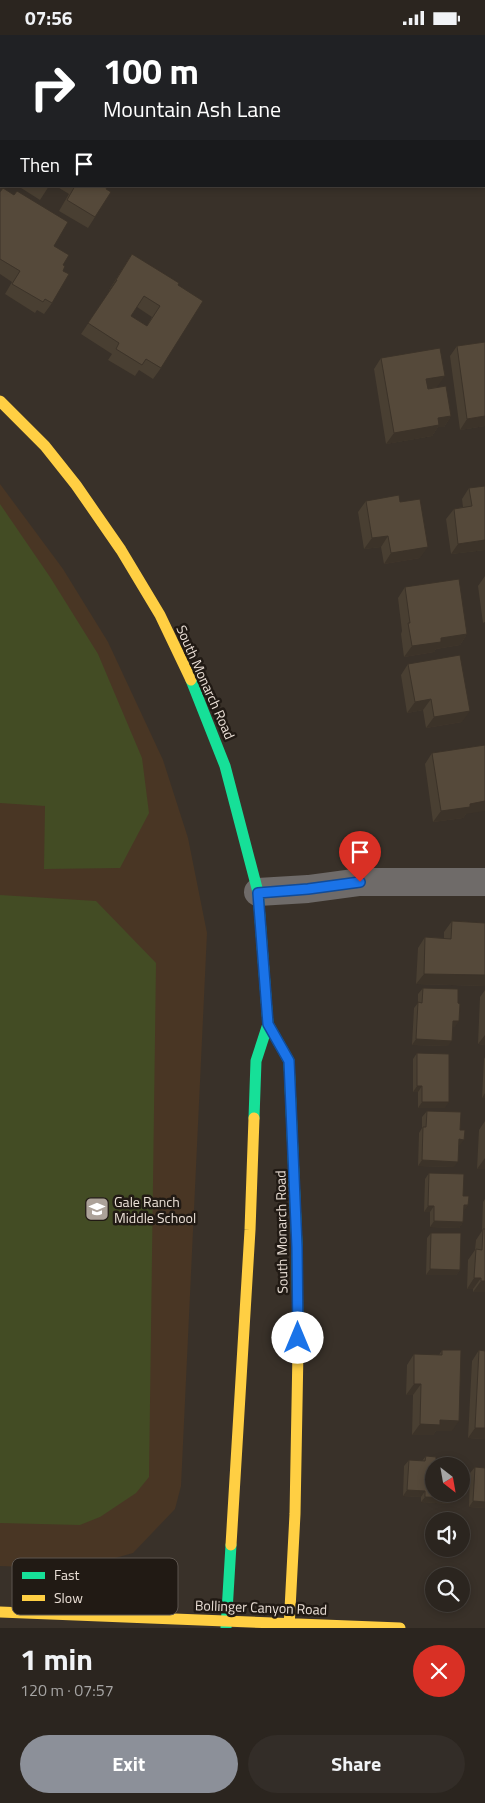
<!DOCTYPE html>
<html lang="en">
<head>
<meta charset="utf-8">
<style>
	body { margin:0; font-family:"Titillium Web",sans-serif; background:#332d28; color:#f1f3f6; height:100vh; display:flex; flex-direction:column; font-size:19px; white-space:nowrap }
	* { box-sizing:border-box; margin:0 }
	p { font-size:16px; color:#a6a5a4 }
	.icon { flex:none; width:28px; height:28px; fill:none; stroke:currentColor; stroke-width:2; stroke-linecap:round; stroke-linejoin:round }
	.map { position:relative; height:1593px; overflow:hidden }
	.sheet { display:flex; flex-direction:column; background:#2b251f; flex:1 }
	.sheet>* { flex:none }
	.top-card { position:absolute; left:0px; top:0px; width:485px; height:152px; box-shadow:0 2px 8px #0003,0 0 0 1px #47423d; background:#202124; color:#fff; overflow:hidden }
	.needle { width:32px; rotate:149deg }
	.tools { position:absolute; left:425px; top:1422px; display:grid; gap:10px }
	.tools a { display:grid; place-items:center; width:45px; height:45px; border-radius:50%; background:#2b251f; box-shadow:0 2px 8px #0003,0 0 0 1px #47423d; font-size:25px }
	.pin { position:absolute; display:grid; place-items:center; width:42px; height:42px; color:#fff; margin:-51px -21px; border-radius:50% 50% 50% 0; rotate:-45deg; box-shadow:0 0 5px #0007 }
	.pin .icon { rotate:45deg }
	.me { position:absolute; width:55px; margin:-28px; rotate:0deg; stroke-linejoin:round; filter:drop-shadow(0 0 4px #0008) }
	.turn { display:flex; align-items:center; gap:18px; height:105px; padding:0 20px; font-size:22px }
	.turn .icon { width:65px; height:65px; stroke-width:2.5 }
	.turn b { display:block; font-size:35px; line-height:42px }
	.then { display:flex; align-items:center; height:48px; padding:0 20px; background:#0003; gap:10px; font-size:19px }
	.round { display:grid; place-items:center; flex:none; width:52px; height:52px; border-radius:26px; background:#332d28 }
	.overview { display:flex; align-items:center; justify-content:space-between; height:85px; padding:0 20px }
	h1 { font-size:30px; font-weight:700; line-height:38px }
	.action { display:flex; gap:10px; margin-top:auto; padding:10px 20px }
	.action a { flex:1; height:58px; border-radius:30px; background:#8c9099; color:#fff; font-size:20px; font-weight:700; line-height:58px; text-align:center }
	.action a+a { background:#332d28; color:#f1f3f6 }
	.status { display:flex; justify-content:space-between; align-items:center; height:35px; padding:0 25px; background:#2b251f; direction:ltr }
	.status svg { height:14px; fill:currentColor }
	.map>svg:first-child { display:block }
</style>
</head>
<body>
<div class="status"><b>07:56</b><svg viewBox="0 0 49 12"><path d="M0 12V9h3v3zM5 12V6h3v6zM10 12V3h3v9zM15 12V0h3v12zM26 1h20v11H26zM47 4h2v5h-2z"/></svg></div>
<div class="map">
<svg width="485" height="1593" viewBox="0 0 485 1593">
	<rect width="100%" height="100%" fill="#393129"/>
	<path fill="#493624" d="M 0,449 L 63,534 L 108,607 L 163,725 L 188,803 L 207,898 L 181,1451 L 175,1474 L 133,1518 L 76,1534 L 0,1531 Z"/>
	<path fill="#434c24" d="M 0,469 L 50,542 L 98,619 L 142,723 L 149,778 L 120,833 L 44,834 L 45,771 L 0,768 Z
		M 0,860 L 96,866 L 156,928 L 149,1442 L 136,1458 L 100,1482 L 80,1490 L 0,1488 Z"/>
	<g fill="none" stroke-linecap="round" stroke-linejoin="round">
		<path stroke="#6f6b69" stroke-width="28" d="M 236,0 L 238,1
			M 258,857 L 308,854 L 360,847 L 485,847"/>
		<path stroke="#16e098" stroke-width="11" d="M 191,645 L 225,731 L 258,857 L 268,989 L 256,1026 L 254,1083
			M 268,989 L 289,1026 L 297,1211 L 298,1315
			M 226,1593 L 231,1510"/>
		<path stroke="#ffcf43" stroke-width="11" d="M 0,366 L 45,411 L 76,450 L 121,515 L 160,580 L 191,645
			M 231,1510 L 250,1195 L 254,1083
			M 0,1577 L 400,1593
			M 289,1593 L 295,1479 L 298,1315"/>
	</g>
	<path fill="#493f32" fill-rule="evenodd" d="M 0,0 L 41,0 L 43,1 L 1,1 L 1,16 L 0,15 Z
		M 18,151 L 49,151 L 40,165 Z
		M 56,151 L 108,151 L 95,182 L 88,193 L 59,176 L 69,159 Z
		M 0,157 L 54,211 L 63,230 L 63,236 L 52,268 L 44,279 L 37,275 L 35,278 L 5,259 L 12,247 L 0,239 Z
		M 132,219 L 178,250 L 161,333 L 153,344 L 139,335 L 135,341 L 108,325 L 112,319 L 81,299 L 110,256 L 109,255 ZM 137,272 L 152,282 L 147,291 L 131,281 Z
		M 485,307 L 485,391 L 460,395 L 450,321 L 457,311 Z
		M 381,323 L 437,352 L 451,381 L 444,392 L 438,392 L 432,401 L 386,409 L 374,334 Z
		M 469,453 L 485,515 L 451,519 L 446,484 L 454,474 L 463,472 L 462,464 Z
		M 366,466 L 400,467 L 420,523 L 384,529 L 381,512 L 364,514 L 358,477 Z
		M 485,541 L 485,587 L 483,588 L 478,551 Z
		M 405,552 L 467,599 L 460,610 L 436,614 L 434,617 L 404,622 L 401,599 L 402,596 L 398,563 Z
		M 408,629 L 462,687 L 426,693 L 423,675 L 407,678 L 401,640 Z
		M 432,718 L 466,779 L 463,783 L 433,787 L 425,729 Z
		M 452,886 L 485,888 L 485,951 L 416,949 L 418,913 L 425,902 L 444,903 L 444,897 Z
		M 423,953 L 455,992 L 453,992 L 448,1011 L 412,1010 L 414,973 L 418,968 L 418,959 Z
		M 485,955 L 485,1010 L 478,1009 L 480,962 Z
		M 417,1018 L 445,1073 L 418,1073 L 418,1057 L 413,1057 L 413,1024 Z
		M 485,1022 L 485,1063 L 482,1063 L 484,1024 Z
		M 427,1076 L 460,1095 L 460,1110 L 458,1110 L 454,1132 L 418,1131 L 419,1098 L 422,1093 L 422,1082 Z
		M 485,1086 L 485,1134 L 477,1134 L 479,1095 Z
		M 429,1138 L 463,1161 L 468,1170 L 463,1176 L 463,1187 L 459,1193 L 430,1192 L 430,1177 L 424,1177 L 425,1144 Z
		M 485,1164 L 485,1257 L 473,1257 L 473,1254 L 467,1254 L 468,1225 L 475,1215 L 476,1205 L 482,1196 L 483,1167 Z
		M 431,1198 L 460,1235 L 456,1240 L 426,1240 L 427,1203 Z
		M 442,1315 L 452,1396 L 436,1396 L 433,1400 L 412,1400 L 413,1360 L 406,1360 L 407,1330 L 414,1319 L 439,1320 Z
		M 479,1315 L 485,1316 L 485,1404 L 468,1403 L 472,1326 Z
		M 426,1421 L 436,1428 L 450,1469 L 421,1467 L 421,1462 L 403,1461 L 404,1431 L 409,1425 L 422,1426 Z
		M 475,1432 L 485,1433 L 485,1473 L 469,1472 L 470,1438 Z"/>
	<path fill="#3c3329" d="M 116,245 L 117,245 L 110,256 L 109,255 Z
		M 445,341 L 437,352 L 419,355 L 426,344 Z
		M 451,381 L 444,392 L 438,392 L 432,401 L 386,409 L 394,398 L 438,383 Z
		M 485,381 L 485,391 L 460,395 L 467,384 Z
		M 388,501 L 381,512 L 364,514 L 372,503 Z
		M 485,505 L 485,515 L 451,519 L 458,509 Z
		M 428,512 L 420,523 L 384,529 L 391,518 Z
		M 467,599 L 460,610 L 436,614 L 434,617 L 404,622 L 412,611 L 441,603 Z
		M 431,664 L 423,675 L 407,678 L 415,667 Z
		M 470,676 L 462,687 L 426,693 L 434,682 Z
		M 485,766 L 485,776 L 466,779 L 463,783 L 433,787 L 441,776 L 470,769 Z
		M 424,939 L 485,940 L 485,951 L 416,949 Z
		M 453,986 L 459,986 L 455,992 L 449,992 Z
		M 485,1000 L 485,1010 L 478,1009 Z
		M 416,1004 L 452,1006 L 448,1011 L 412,1010 Z
		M 417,1051 L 422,1051 L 418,1057 L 413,1057 Z
		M 485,1058 L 485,1063 L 482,1063 Z
		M 422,1067 L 449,1067 L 445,1073 L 418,1073 Z
		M 459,1104 L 464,1105 L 460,1110 L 455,1110 Z
		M 485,1123 L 485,1134 L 477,1134 Z
		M 422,1125 L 458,1127 L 454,1132 L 418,1131 Z
		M 464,1170 L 468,1170 L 464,1176 L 460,1176 Z
		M 428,1171 L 434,1171 L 430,1177 L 424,1177 Z
		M 434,1186 L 463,1187 L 459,1193 L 430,1192 Z
		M 430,1234 L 460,1235 L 456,1240 L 426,1240 Z
		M 474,1243 L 481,1243 L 473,1254 L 467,1254 Z
		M 481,1246 L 485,1246 L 485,1257 L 473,1257 Z
		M 414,1349 L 421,1349 L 413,1360 L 406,1360 Z
		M 440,1385 L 459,1386 L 452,1396 L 436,1396 L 433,1400 L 412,1400 L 420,1389 Z
		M 475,1393 L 485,1393 L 485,1404 L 468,1403 Z
		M 407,1455 L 425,1456 L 421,1462 L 403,1461 Z
		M 425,1462 L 454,1463 L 450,1469 L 421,1467 Z
		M 473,1466 L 485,1467 L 485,1473 L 469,1472 Z"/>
	<path fill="#55493a" stroke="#3c3329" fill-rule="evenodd" d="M 1,0 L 41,0 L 43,1 L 3,1 Z
		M 100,0 L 109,0 L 111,1 L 100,1 Z
		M 335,0 L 367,0 L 366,1 L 334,1 Z
		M 0,17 L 1,18 L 1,51 L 0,53 Z
		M 0,57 L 1,58 L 1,65 L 0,67 Z
		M 75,151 L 108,151 L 106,154 L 111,157 L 95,182 L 67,165 Z
		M 3,153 L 14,160 L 17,156 L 68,187 L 54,211 L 69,220 L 63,230 L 65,231 L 63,236 L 69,239 L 52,268 L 45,264 L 43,267 L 12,249 L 20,236 L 0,224 L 0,157 Z
		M 132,219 L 179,248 L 178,250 L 203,266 L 161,333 L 146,324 L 142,330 L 116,314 L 119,308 L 88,288 L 117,245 L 116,245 ZM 144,261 L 160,271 L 147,291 L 131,281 Z
		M 485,307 L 485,381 L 467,384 L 457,311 Z
		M 440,313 L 445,341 L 426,344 L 428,354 L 446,351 L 451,381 L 438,383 L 439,390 L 394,398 L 381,323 Z
		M 485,451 L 485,505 L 458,509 L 454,474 L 472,471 L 469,453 Z
		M 399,460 L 400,467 L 420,464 L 428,512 L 391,518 L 388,501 L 372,503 L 366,466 Z
		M 459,544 L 467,599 L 441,603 L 441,607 L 412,611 L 408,588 L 410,588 L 405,552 Z
		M 460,620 L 470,676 L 434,682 L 431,664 L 415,667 L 408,629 Z
		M 485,710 L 485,766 L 470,769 L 470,772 L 441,776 L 432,718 Z
		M 452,886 L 485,888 L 485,940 L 424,939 L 425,902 L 451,904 Z
		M 423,953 L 458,954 L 458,968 L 460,969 L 459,986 L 453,986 L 452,1006 L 416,1004 L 418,967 L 422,968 Z
		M 417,1018 L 449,1019 L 449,1067 L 422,1067 L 422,1051 L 417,1051 Z
		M 427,1076 L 461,1077 L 460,1095 L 465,1095 L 464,1105 L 459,1104 L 458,1127 L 422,1125 L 423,1092 L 426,1092 Z
		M 429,1138 L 464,1139 L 463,1161 L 469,1161 L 468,1170 L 464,1170 L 463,1187 L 434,1186 L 434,1171 L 428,1171 Z
		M 483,1194 L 485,1194 L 485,1246 L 481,1246 L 481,1243 L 474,1243 L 476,1214 L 482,1215 Z
		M 431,1198 L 461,1198 L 460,1235 L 430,1234 Z
		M 442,1315 L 461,1315 L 459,1386 L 440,1385 L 440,1390 L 420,1389 L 421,1349 L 414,1349 L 414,1319 L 442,1320 Z
		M 479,1315 L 485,1316 L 485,1393 L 475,1393 Z
		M 426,1421 L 436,1422 L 436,1428 L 456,1428 L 456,1431 L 434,1431 L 434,1459 L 454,1459 L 454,1463 L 425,1462 L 425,1456 L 407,1455 L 409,1425 L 425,1426 Z
		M 475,1432 L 485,1433 L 485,1467 L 473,1466 Z"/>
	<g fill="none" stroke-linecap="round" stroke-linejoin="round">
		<g stroke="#114b97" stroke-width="12">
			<path id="route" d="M 298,1303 L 297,1212 L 289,1026 L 268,989 L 258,858 L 308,854 L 360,847"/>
		</g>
		<use href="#route" stroke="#1a73e8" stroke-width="9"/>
	</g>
	<defs>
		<g id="school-square" transform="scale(1.25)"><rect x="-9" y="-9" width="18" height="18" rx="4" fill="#aca299" stroke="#211a14"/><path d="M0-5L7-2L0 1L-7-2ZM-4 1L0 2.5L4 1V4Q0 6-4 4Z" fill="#fff"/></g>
	</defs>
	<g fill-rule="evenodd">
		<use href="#school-square" x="97" y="1174"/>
	</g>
	<g text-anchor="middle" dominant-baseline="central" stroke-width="5" stroke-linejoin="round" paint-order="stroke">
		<g font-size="14" fill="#eadfd6" stroke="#211a14">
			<text transform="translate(206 647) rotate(66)">South Monarch Road</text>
			<text transform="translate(281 1197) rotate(-91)">South Monarch Road</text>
			<text transform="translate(261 1572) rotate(2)">Bollinger Canyon Road</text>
		</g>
		<g font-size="14" fill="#eadfd6" stroke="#211a14" text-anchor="start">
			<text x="114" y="1166">Gale Ranch<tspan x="114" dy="16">Middle School</tspan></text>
		</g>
	</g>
	<rect x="12" y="1523" width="166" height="57" rx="8" fill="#211a14" stroke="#5d554e" stroke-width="1"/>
	<rect x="22" y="1537" width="23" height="7" fill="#16e098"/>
	<rect x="22" y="1560" width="23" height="6" fill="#ffcf43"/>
	<g font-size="14" fill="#eadfd6">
		<text x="54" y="1545">Fast</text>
		<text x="54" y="1568">Slow</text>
	</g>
</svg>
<div class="tools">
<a><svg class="needle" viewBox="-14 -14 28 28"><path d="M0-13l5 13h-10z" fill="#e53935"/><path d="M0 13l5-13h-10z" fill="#a6a5a4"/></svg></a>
<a><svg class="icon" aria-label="sound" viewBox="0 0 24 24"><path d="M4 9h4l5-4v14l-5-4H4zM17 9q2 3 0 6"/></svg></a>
<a><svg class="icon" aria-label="search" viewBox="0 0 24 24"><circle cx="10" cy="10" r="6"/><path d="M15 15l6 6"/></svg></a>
</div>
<div class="pin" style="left:360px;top:847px;background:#d93025"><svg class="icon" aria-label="arrive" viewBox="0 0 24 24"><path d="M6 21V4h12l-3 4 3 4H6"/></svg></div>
<svg class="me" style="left:298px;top:1303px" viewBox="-20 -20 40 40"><circle r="19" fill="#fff"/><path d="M0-13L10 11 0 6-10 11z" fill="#1a73e8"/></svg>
<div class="top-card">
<div class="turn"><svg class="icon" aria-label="right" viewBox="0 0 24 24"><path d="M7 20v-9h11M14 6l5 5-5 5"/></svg><div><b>100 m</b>Mountain Ash Lane</div></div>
<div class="then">Then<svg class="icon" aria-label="arrive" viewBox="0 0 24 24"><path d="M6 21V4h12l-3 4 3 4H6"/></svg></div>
</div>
</div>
<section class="sheet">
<div class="overview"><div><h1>1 min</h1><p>120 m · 07:57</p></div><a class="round" style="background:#d93025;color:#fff"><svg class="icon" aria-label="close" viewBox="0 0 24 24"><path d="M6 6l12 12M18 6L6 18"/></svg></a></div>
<div class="action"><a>Exit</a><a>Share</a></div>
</section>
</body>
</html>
